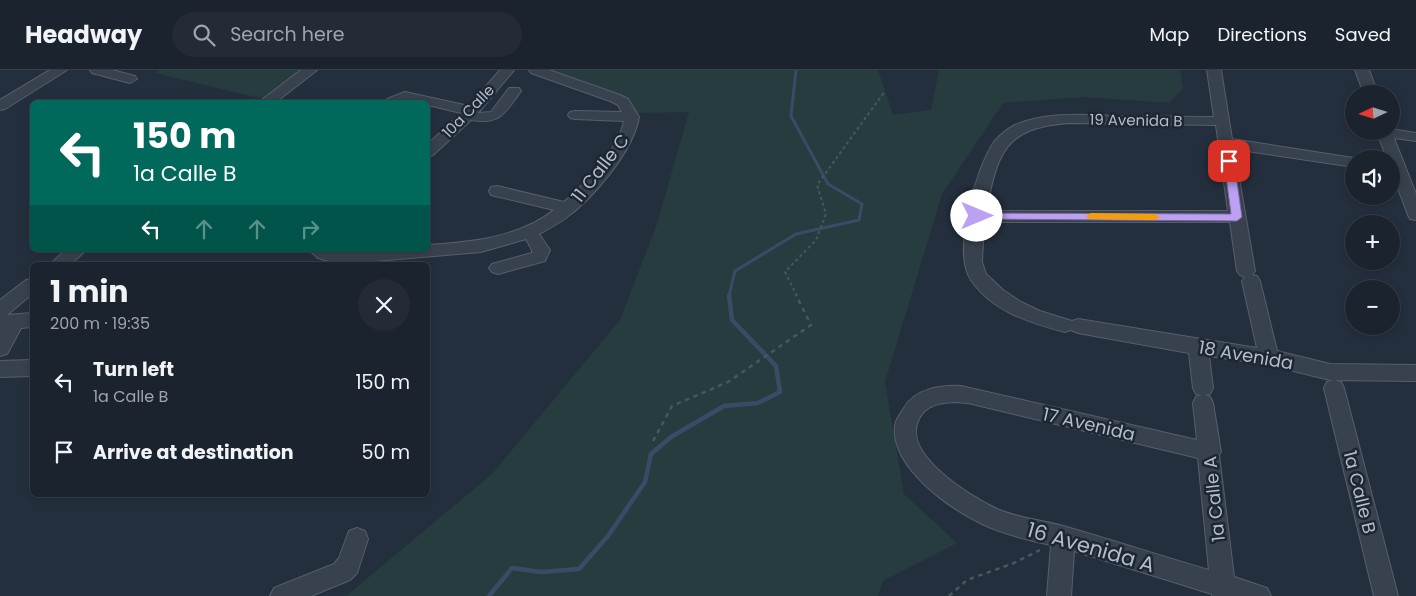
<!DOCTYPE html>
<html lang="en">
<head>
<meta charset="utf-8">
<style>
	body { margin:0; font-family:Poppins,sans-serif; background:#242b36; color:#f1f3f6; height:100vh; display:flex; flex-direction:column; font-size:19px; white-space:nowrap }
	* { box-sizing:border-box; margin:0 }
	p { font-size:16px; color:#a0a4aa }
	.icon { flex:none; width:28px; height:28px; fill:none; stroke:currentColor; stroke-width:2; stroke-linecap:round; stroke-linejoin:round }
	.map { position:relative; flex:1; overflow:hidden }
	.panel { position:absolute; left:30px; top:192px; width:400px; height:235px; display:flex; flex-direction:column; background:#1b232e; border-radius:8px; box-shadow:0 2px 8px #0003,0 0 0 1px #39404a }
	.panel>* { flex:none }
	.banner { position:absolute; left:30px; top:30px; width:400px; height:152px; border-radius:8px; box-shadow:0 2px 8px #0003,0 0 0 1px #39404a; background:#00695c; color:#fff; overflow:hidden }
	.needle { width:32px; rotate:266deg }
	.buttons { position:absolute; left:1345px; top:15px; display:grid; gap:10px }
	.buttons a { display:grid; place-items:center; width:55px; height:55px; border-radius:50%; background:#1b232e; box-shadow:0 2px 8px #0003,0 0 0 1px #39404a; font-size:25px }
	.pin { position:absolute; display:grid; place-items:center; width:42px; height:42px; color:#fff; margin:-21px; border-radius:10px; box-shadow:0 2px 8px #0006 }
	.me { position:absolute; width:55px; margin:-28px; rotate:90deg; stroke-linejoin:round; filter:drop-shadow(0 0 4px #0008) }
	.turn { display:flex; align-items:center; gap:18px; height:105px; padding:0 20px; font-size:22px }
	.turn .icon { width:65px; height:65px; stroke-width:2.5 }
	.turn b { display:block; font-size:35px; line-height:42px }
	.lanes { display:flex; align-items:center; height:48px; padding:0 20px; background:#0003; justify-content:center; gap:25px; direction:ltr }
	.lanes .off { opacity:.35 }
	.round { display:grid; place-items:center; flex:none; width:52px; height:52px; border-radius:26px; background:#242b36 }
	.overview { display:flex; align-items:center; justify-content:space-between; height:85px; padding:0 20px }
	h1 { font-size:30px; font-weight:700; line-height:38px }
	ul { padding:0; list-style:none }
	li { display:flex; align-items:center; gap:15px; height:70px; padding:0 20px }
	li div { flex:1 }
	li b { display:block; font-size:19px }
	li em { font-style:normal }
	header { display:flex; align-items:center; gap:30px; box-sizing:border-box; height:70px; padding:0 25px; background:#1b232e; border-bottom:1px solid #39404a }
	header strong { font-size:24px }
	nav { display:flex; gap:28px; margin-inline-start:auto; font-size:18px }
	.search { width:350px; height:45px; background:#242b36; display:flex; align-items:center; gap:12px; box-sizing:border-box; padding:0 18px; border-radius:28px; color:#a0a4aa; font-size:19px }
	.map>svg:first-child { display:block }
</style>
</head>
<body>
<header>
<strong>Headway</strong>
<div class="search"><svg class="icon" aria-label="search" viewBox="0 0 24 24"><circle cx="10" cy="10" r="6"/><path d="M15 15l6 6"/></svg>Search here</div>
<nav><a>Map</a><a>Directions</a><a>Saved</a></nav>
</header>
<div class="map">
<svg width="1416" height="526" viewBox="0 0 1416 526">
	<rect width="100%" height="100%" fill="#242f3e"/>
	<path fill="#263c3f" d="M 159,0 L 305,0 L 268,30 L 155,3 Z
		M 552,0 L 878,0 L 893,45 L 931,40 L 939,0 L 1180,0 L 1183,18 L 1170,33 L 1083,27 L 1003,33 L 942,124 L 885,312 L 904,424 L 957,473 L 883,511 L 878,526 L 346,526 L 492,404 L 620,250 L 657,154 L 689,42 L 635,43 L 617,25 Z"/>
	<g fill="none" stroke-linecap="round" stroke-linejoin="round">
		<path stroke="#394c67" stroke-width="3" d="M 729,226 L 735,201 L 796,164 L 859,150 L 862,134 L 828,114 L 791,46 L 796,0"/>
		<path stroke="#394c67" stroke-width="4.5" d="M 489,526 L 512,498 L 541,502 L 579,499 L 608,466 L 645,412 L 651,384 L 671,367 L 724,336 L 758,333 L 780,322 L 776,296 L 732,250 L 729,225"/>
		<g stroke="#565f6c" stroke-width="2">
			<path id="minor" d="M 50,0 L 67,0 L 5,39 L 0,40 L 0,30 Z
				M 90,0 L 112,0 L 135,6 L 137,9 L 130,13 L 92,3 Z
				M 301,0 L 317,0 L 276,32 L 261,32 L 263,29 Z
				M 500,0 L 514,0 L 478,43 L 491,42 L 509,18 L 519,18 L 521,21 C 505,43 500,55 471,50 L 433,85 L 428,87 L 428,74 L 461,43 L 428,35 L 428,32 L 407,31 L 402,32 L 385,32 L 387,29 L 405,22 L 469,36 Z
				M 529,0 L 549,0 L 620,25 L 628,29 L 639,47 C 633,82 592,130 563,150 C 555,155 547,160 539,164 L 550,180 L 545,191 L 498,204 L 492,202 L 489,198 L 492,194 L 532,183 L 532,180 L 526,169 L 481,182 L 352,193 L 332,192 L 318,188 L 309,180 L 428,180 L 428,175 C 471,172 518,168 554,140 L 491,125 L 489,121 L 491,117 L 497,116 L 564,132 C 586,113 619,79 624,51 L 575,49 L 570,48 L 568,45 L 570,42 L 575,41 L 622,42 L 618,35 L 610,31 L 531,3 Z
				M 1207,0 L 1221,0 L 1232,69 L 1360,89 L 1354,89 L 1354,97 L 1234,79 L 1255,201 L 1252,205 L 1257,206 L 1260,211 L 1277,281 L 1330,294 L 1416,295 L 1416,311 L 1330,310 L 1269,295 L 1209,286 L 1213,318 L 1210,324 L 1205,325 L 1210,327 L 1213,333 L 1221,382 L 1219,385 L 1234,507 L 1267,518 L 1271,526 L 1212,526 L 1212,524 L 1074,481 L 1071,526 L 1047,526 L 1051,475 C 1027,470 1004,464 982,454 C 949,438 890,397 895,355 C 896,349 901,343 904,338 C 915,319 940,315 961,316 L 1197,370 L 1193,333 L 1196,327 L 1201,325 L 1196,324 L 1193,318 L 1189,283 L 1078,263 L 1071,260 L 1065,262 C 1030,253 992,241 971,210 C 952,182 976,98 994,72 C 1000,65 1007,59 1015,55 C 1047,41 1085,45 1119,46 C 1151,46 1183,47 1214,47 ZM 1069,53 L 1216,55 L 1228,141 L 986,141 C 998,82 1004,58 1069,53 ZM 984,152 L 1230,152 L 1237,201 L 1240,205 L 1245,207 L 1242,211 L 1257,278 L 1078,249 L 1072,251 L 1040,241 L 1021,232 L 1003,220 L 986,204 L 982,192 ZM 954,332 L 968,333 L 1198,388 L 1209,500 C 1161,486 1112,470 1063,456 C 1041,450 1018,448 997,439 C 972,427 900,384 919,349 C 926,335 939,333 954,332 Z
				M 1355,0 L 1369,0 L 1378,24 L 1364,24 Z
				M 1391,59 L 1416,63 L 1416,71 L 1394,68 L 1416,124 L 1416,150 L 1410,149 L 1408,145 L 1391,100 L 1391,89 L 1387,89 L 1377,62 L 1391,61 Z
				M 66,180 L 86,180 L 70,195 L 49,195 Z
				M 32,209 L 32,224 L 7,245 L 32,243 L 32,257 L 21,258 L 7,284 L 0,286 L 0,230 L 26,210 Z
				M 32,290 L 32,306 L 0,307 L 0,291 Z
				M 1334,310 L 1341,312 L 1344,318 L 1398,526 L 1374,526 L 1324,318 L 1327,312 Z
				M 357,458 L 365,461 L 368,469 L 357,503 L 350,510 L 311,526 L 270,526 L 274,518 L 334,494 L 339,488 L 349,461 Z"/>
		</g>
		<path stroke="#44595c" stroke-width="2" stroke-dasharray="3 3" stroke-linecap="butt" d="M 797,226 L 785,202 L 816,170 L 826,144 L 817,115 L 885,21"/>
		<path stroke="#44595c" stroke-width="2.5" stroke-dasharray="4.5 4.5" stroke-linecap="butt" d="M 653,371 L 672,336 L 728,312 L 811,255 L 796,225
			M 949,526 L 967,510 L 1014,493 L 1040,480"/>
		<use href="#minor" fill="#38414e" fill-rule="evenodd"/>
	</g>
	<path fill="#bca0f2" stroke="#7a689d" d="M 1229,88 L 1234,91 L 1242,147 L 1237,151 L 977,149 L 972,146 L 977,143 L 1231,144 L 1224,91 Z"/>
	<path fill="#f59e0b" d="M 1091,143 L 1155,144 L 1160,147 L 1155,150 L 1088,149 L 1086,146 Z"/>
	<g text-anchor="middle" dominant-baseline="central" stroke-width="5" stroke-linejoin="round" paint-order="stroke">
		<g font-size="15" fill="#b4bcc9" stroke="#1d2633">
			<text transform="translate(468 41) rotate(-46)">10a Calle</text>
			<text transform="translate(1136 50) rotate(1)">19 Avenida B</text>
		</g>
		<g font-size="18" fill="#b4bcc9" stroke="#1d2633">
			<text transform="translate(600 98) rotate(-52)">11 Calle C</text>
			<text transform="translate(1246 285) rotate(10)">18 Avenida</text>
			<text transform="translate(1089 354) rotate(13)">17 Avenida</text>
			<text transform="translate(1360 422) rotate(76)">1a Calle B</text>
			<text transform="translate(1214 429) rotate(-96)">1a Calle A</text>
		</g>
		<g font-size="21" fill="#b4bcc9" stroke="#1d2633">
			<text transform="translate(1091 477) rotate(16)">16 Avenida A</text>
		</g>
	</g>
</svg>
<div class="buttons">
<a><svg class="needle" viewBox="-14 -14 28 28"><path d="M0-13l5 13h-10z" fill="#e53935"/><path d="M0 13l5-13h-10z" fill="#a0a4aa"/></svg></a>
<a><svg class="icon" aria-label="sound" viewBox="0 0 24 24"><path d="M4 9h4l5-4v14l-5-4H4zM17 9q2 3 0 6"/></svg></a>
<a>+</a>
<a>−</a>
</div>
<div class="pin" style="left:1229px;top:91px;background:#d93025"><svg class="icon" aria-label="arrive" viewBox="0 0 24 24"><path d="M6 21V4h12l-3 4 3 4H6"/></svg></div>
<svg class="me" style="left:977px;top:146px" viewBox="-20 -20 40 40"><circle r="19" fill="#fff"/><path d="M0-13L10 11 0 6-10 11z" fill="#bca0f2"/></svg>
<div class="banner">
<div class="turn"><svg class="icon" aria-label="left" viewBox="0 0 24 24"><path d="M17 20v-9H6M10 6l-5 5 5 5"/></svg><div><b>150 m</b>1a Calle B</div></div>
<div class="lanes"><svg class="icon" aria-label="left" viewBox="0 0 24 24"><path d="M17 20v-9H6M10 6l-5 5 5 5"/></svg><svg class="icon off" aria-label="ahead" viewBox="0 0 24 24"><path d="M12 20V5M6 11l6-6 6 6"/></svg><svg class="icon off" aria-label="ahead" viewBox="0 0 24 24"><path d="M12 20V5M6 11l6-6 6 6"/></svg><svg class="icon off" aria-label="right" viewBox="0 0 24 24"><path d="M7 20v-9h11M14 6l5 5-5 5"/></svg></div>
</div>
<section class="panel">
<div class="overview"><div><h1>1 min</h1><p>200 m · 19:35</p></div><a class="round"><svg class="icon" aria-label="close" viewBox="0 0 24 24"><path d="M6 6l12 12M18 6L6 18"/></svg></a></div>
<ul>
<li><svg class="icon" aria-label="left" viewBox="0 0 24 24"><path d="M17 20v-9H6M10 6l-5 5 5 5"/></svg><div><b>Turn left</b><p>1a Calle B</p></div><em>150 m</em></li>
<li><svg class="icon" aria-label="arrive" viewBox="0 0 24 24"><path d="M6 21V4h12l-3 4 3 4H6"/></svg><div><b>Arrive at destination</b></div><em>50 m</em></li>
</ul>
</section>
</div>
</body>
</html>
